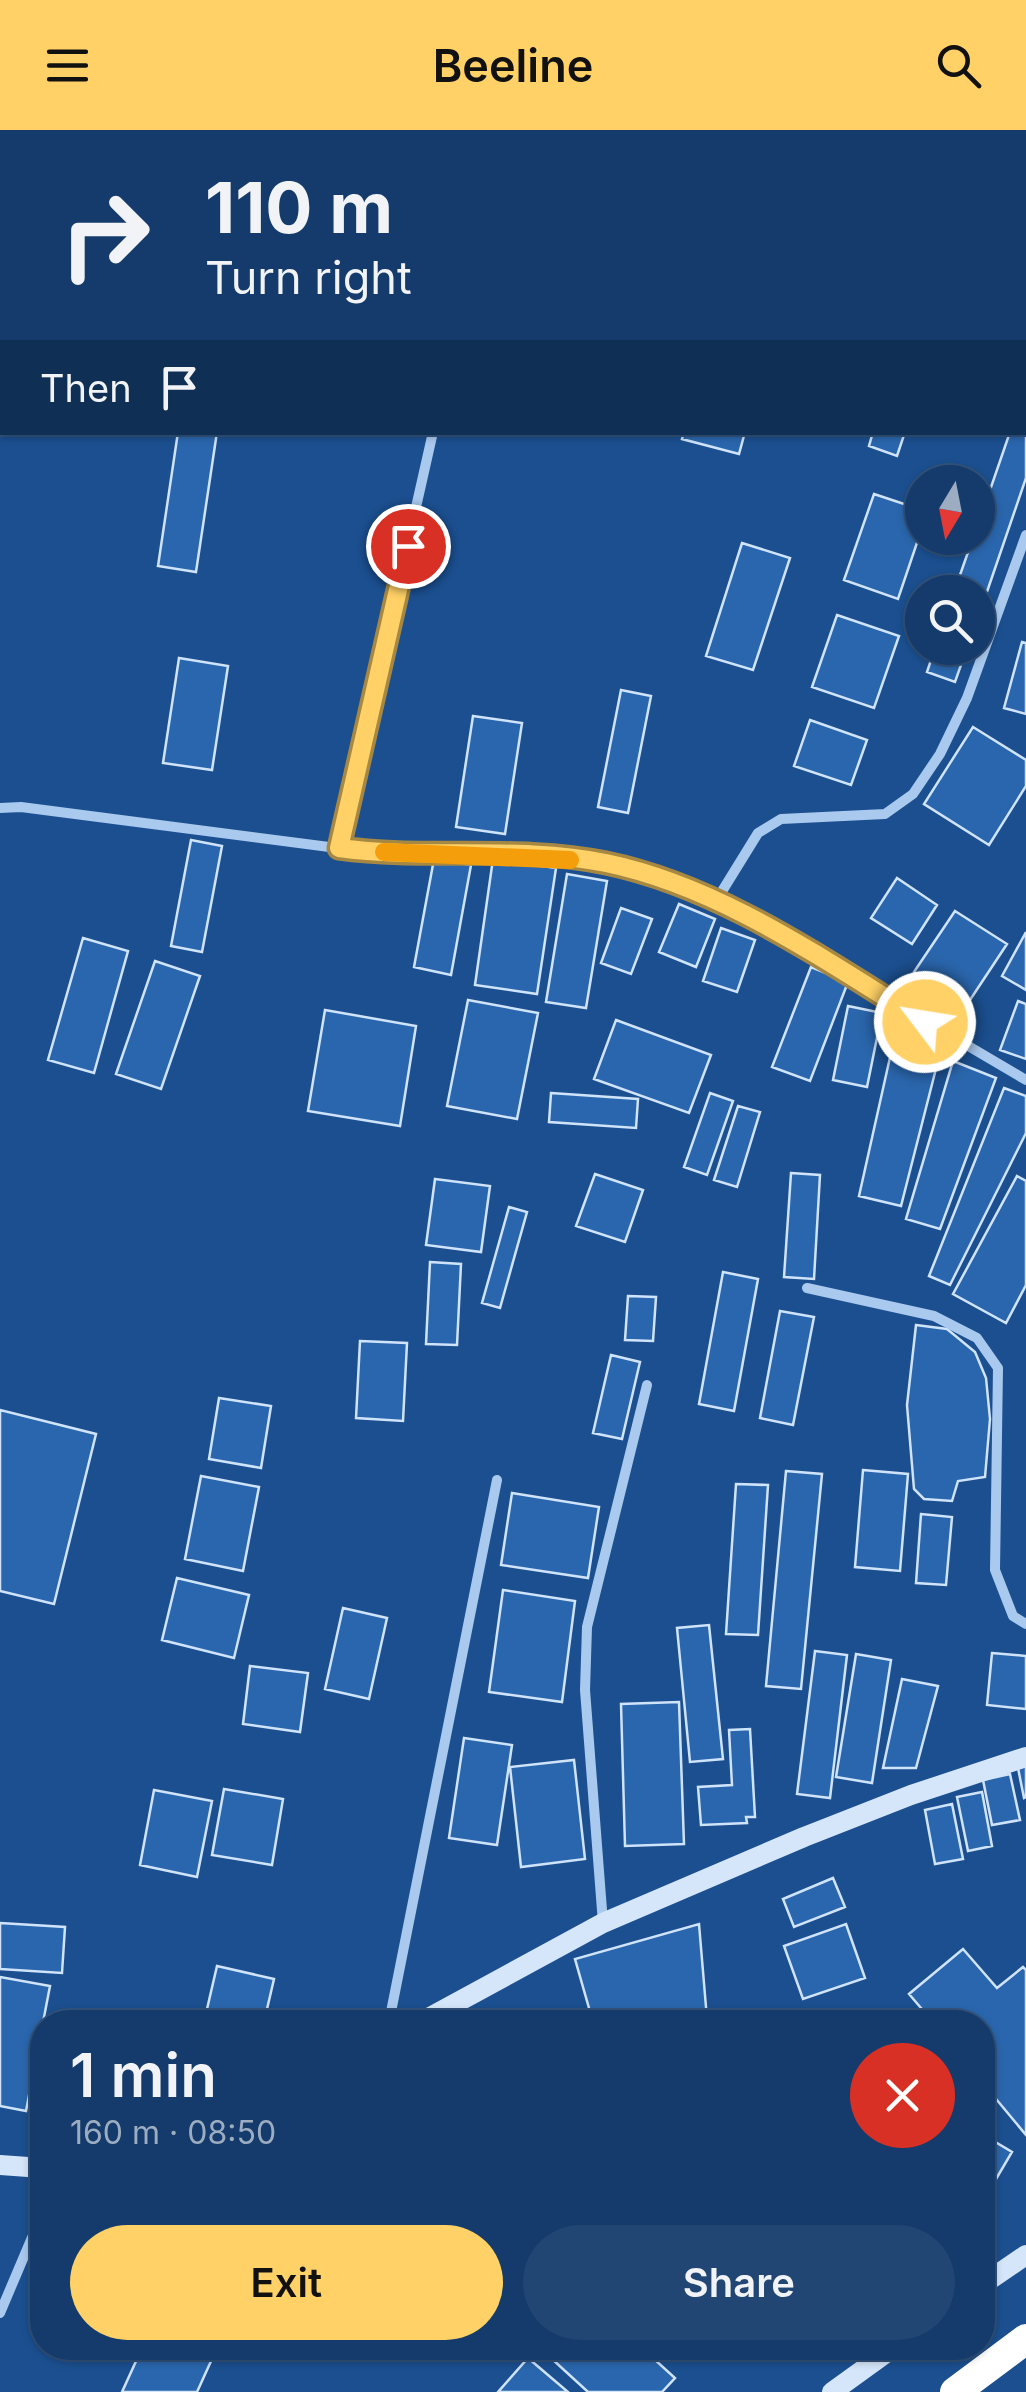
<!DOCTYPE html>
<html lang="en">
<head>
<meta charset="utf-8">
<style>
	body { margin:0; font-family:Inter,sans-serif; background:#214673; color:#f1f3f6; height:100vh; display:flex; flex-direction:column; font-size:38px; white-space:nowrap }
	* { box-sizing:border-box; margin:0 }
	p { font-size:32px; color:#9dadc1 }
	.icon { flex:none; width:55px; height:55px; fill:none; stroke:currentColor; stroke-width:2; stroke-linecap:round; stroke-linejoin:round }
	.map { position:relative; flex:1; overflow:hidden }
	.drawer { position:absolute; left:30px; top:1880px; width:965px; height:350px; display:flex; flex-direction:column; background:#143b6b; border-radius:40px; box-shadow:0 2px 8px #0004,0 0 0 2px #33557e }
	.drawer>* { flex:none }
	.banner { position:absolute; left:0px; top:0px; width:1028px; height:305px; box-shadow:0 2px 8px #0004,0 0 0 2px #33557e; background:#143b6b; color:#f1f3f6; overflow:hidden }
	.needle { width:65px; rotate:190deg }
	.tools { position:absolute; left:905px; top:335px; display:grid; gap:20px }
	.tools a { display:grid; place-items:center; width:90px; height:90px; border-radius:50%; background:#143b6b; box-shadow:0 2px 8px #0004,0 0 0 2px #33557e; font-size:50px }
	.pin { position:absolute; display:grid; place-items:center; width:85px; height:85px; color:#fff; margin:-42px; border:5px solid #fff; border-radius:50%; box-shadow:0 2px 10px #0007 }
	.me { position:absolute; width:110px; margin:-55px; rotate:301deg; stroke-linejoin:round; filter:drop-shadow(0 0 8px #0008) }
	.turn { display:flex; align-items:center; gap:35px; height:210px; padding:0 40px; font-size:45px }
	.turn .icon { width:130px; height:130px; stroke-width:2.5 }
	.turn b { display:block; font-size:70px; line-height:85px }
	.then { display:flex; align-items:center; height:95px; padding:0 40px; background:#0003; gap:20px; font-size:38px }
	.round { display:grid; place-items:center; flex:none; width:105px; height:105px; border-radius:52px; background:#214673 }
	.summary { display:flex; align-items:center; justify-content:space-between; height:170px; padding:0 40px }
	h1 { font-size:60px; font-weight:600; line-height:75px }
	.cta { display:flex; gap:20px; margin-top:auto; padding:20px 40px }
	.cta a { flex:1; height:115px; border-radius:60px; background:#ffd166; color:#111; font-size:40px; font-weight:600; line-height:115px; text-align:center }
	.cta a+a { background:#214673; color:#f1f3f6 }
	header { display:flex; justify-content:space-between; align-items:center; height:130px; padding:0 40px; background:#ffd166; color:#111; font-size:45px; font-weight:600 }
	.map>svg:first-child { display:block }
</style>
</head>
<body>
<header><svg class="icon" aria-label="menu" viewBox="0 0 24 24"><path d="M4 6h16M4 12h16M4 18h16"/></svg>Beeline<svg class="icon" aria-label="search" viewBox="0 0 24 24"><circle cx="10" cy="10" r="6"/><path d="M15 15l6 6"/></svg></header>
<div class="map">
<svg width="1026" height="2262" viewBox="0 0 1026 2262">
	<rect width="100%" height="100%" fill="#1b4f8f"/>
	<path fill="#2a66ad" stroke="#cfe3fa" stroke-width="2.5" d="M 930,0 L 997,0 L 998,2 L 929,2 Z
		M 1026,256 L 1026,348 L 978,488 L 978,462 L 954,462 L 973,408 L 978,408 L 978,395 L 1010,302 L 1025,302 Z
		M 178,302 L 217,302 L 196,442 L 158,436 Z
		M 684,302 L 745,302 L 739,324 L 682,309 Z
		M 873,302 L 905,302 L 897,326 L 869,316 Z
		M 874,364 L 922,380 L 922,398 L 898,469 L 844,450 Z
		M 742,413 L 790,428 L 753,540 L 706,526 Z
		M 837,485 L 899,506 L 874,578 L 812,557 Z
		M 1022,512 L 1026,513 L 1026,584 L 1004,578 Z
		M 935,518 L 967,518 L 955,552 L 927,542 Z
		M 179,528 L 228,536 L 212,640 L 163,633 Z
		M 621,560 L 651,566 L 628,683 L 598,677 Z
		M 473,586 L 522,593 L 505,704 L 456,697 Z
		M 810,590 L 867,610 L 851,655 L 794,636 Z
		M 973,597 L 1026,630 L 1026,656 L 989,715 L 924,674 Z
		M 191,710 L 222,716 L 202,822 L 171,816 Z
		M 434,729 L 471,735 L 451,845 L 414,837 Z
		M 493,729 L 556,738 L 537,864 L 475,855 Z
		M 567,744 L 607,751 L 586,878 L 546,872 Z
		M 897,748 L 937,775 L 912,814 L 871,788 Z
		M 679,774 L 715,789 L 696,837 L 659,822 Z
		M 621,778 L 652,789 L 631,844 L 601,833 Z
		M 955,781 L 1007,814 L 966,876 L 914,842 Z
		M 721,798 L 755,810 L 737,862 L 703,851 Z
		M 1026,802 L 1026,860 L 1002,846 Z
		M 83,808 L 128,821 L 94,943 L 48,930 Z
		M 155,831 L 200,846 L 161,959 L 116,944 Z
		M 811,837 L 848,852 L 810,951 L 772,937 Z
		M 468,870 L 538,883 L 517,989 L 447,976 Z
		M 1018,871 L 1026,874 L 1026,929 L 1000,920 Z
		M 848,876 L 882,883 L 867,957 L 833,950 Z
		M 325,880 L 416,896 L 400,996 L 308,981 Z
		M 616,890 L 711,925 L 689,983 L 594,949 Z
		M 897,896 L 941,919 L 901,1076 L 859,1066 Z
		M 953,931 L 996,948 L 940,1099 L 906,1089 Z
		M 1004,958 L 1026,966 L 1026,1003 L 950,1155 L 929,1146 Z
		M 551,963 L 638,969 L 636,998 L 549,992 Z
		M 710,963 L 733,971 L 707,1045 L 684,1037 Z
		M 738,976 L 760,982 L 737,1057 L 714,1050 Z
		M 791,1043 L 820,1045 L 814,1149 L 784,1147 Z
		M 595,1044 L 643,1060 L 625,1112 L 576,1096 Z
		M 1017,1046 L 1026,1051 L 1026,1155 L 1006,1193 L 953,1164 Z
		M 435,1049 L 490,1056 L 481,1122 L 426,1115 Z
		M 509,1077 L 527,1082 L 500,1178 L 482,1173 Z
		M 430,1132 L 461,1134 L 457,1215 L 426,1214 Z
		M 723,1142 L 758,1149 L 734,1281 L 699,1274 Z
		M 628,1166 L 656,1167 L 653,1211 L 625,1210 Z
		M 780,1181 L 814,1187 L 793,1295 L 760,1288 Z
		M 916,1195 L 947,1199 L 975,1222 L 986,1248 L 990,1289 L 985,1347 L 958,1351 L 952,1371 L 924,1369 L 914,1359 L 907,1275 Z
		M 360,1211 L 407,1213 L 403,1291 L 356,1288 Z
		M 611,1225 L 640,1232 L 622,1309 L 593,1303 Z
		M 219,1268 L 271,1276 L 261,1338 L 209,1329 Z
		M 0,1280 L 96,1304 L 54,1474 L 0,1461 Z
		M 863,1340 L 908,1344 L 900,1441 L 855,1437 Z
		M 786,1341 L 822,1344 L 801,1559 L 766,1556 Z
		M 201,1346 L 259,1357 L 243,1441 L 185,1429 Z
		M 736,1354 L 768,1355 L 758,1505 L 726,1504 Z
		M 512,1363 L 599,1377 L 588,1448 L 501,1435 Z
		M 921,1384 L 952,1387 L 946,1455 L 916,1453 Z
		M 177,1448 L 249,1465 L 234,1528 L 162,1510 Z
		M 503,1460 L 575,1471 L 562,1572 L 489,1562 Z
		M 343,1478 L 387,1488 L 369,1569 L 325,1559 Z
		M 709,1495 L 723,1629 L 690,1632 L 677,1498 Z
		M 815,1521 L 847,1525 L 830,1668 L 797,1664 Z
		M 992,1523 L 1026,1526 L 1026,1579 L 987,1575 Z
		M 856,1524 L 891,1530 L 872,1653 L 836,1647 Z
		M 250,1536 L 308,1543 L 300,1602 L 243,1594 Z
		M 902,1549 L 938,1556 L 916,1638 L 883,1638 Z
		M 679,1572 L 684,1714 L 625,1716 L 621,1574 Z
		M 750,1599 L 755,1687 L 746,1687 L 747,1693 L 701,1695 L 698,1657 L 732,1655 L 729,1600 Z
		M 464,1608 L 512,1615 L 497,1715 L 449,1708 Z
		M 574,1630 L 585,1729 L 521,1737 L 510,1637 Z
		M 1026,1636 L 1026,1667 L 1024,1668 L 1018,1638 Z
		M 1010,1644 L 1020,1690 L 992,1695 L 983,1650 Z
		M 224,1659 L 283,1669 L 272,1735 L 212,1725 Z
		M 154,1660 L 212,1671 L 197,1747 L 140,1735 Z
		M 982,1662 L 992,1716 L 968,1721 L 957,1667 Z
		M 952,1674 L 963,1729 L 935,1734 L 925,1680 Z
		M 833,1748 L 845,1777 L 794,1797 L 783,1769 Z
		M 0,1793 L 65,1797 L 62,1843 L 0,1839 Z
		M 699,1794 L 707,1889 L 686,1892 L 593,1892 L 575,1829 Z
		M 846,1794 L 865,1848 L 803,1869 L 784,1816 Z
		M 963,1819 L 997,1858 L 1023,1837 L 1026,1840 L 1026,2005 L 982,1952 L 982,1892 L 933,1892 L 909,1864 Z
		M 217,1836 L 274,1849 L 264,1892 L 204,1892 Z
		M 0,1847 L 50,1856 L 26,1981 L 0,1976 Z
		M 982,2004 L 1012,2022 L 989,2061 L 982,2057 Z
		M 142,2218 L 217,2218 L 197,2262 L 122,2262 Z
		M 540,2218 L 642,2218 L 675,2248 L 662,2262 L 588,2262 Z
		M 528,2228 L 568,2262 L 498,2262 Z"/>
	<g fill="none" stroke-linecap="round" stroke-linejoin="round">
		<path stroke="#a9c9ee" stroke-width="10" d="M 317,0 L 328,2
			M 97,2 L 98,0
			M 891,2 L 892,0
			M 0,221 L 2,216
			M 1025,241 L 1026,241
			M 0,678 L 21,677 L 360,721 L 532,726 L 604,733 L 689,757 L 790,811 L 1026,950
			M 339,718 L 433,302
			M 716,771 L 758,703 L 781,689 L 885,684 L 913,664 L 940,624 L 967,568 L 1026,405
			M 807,1158 L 934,1186 L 977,1208 L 998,1238 L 995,1440 L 1013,1486 L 1026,1494
			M 603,1793 L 585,1560 L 587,1497 L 647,1255
			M 389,1892 L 497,1350
			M 0,2183 L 42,2084"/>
		<path stroke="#d6e6fa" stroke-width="20" d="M 421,1892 L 603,1793 L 804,1707 L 911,1665 L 1026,1627
			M 0,2035 L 42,2038
			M 982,2155 L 1026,2125
			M 832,2262 L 893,2218"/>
		<path stroke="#fff" stroke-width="30" d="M 955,2262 L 1026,2209"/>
	</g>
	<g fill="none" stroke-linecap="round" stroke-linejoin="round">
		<g stroke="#a68842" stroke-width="25">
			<path id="route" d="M 408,416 L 339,718 C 427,730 519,715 606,733 C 722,757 825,831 925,892"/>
		</g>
		<use href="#route" stroke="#ffd166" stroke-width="18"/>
		<path stroke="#f59e0b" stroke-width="18" d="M 384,722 L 570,730"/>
	</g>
</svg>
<div class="tools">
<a><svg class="needle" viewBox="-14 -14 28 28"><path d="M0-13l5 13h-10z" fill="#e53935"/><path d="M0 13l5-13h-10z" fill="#9dadc1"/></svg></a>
<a><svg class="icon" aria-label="search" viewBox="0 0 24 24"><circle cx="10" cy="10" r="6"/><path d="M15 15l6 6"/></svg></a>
</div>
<div class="pin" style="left:408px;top:416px;background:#d93025"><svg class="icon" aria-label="arrive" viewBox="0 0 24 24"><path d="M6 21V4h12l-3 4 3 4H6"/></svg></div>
<svg class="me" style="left:925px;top:892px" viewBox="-20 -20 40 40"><circle r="17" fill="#ffd166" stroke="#fff" stroke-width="3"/><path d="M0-11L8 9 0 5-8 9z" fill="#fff"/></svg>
<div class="banner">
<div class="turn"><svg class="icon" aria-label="right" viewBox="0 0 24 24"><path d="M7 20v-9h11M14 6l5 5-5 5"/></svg><div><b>110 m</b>Turn right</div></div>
<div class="then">Then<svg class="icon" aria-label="arrive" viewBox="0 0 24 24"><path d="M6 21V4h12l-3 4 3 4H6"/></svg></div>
</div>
<section class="drawer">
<div class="summary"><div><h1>1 min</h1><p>160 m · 08:50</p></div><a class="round" style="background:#d93025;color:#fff"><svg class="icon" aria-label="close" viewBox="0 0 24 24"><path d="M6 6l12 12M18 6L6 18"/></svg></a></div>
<div class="cta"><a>Exit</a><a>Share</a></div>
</section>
</div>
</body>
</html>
